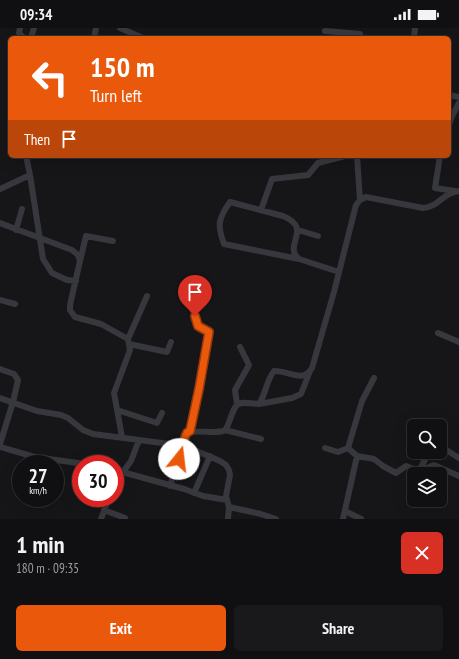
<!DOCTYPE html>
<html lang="en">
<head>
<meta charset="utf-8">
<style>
	body { margin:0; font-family:"PT Sans Narrow",sans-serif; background:#19191b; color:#f1f3f6; height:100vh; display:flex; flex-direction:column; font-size:15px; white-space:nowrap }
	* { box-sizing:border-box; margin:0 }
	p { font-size:13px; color:#9c9d9f }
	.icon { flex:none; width:22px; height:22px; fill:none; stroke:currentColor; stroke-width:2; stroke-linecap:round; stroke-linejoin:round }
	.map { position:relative; height:491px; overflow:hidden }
	.side { display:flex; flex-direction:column; background:#101012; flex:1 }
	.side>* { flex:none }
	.hud { position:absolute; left:8px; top:8px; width:443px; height:122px; border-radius:6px; box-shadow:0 4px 16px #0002,0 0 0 1px #303032; background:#ea580c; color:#fff; overflow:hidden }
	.fabs { position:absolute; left:407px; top:391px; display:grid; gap:8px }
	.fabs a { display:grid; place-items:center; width:40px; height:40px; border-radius:6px; background:#101012; box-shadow:0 4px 16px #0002,0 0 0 1px #303032; font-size:20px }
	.speed { position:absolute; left:12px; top:427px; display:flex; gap:8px; font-size:20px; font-weight:700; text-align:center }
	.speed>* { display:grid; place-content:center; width:52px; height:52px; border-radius:50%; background:#101012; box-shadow:0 4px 16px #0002,0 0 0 1px #303032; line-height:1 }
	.speed small { font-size:10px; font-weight:400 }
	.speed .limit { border:6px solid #d22; background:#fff; color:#111 }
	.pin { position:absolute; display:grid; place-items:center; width:34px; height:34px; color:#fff; margin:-41px -17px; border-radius:50% 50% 50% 0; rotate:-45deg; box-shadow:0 0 4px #0007 }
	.pin .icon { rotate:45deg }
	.me { position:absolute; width:44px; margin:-22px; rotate:16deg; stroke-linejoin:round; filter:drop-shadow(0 0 3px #0008) }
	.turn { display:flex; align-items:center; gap:14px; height:84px; padding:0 16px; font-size:18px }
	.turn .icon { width:52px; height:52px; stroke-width:2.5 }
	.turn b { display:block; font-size:28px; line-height:34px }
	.then { display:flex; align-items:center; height:38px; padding:0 16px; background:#0003; gap:8px; font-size:15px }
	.round { display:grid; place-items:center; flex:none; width:42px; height:42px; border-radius:6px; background:#19191b }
	.head { display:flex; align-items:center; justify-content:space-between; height:68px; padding:0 16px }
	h1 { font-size:24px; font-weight:600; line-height:30px }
	.primary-button { display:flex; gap:8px; margin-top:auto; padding:8px 16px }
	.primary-button a { flex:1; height:46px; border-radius:6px; background:#ea580c; color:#fff; font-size:16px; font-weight:600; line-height:46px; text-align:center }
	.primary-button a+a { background:#19191b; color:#f1f3f6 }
	.status { display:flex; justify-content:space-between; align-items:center; height:28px; padding:0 20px; background:#101012; direction:ltr }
	.status svg { height:11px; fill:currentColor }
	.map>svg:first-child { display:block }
</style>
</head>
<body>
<div class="status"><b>09:34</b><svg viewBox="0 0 49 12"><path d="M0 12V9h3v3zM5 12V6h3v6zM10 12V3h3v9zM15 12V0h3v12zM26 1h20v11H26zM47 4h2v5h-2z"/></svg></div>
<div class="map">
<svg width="459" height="491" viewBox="0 0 459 491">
	<rect width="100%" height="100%" fill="#161618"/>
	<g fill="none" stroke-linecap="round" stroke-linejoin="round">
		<path stroke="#37383d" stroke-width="6" d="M 20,0 L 19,5 L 24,10
			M 120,0 L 143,10
			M 325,3 L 360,6 L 361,10
			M 31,10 L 34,0
			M 94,10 L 96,0
			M 414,10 L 415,0
			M 449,67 L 459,69
			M 449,97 L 452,88 L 459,75
			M 26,128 L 30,147 L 43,231 L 52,245 L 67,252 L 76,253
			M 357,128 L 360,172
			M 440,128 L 435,160 L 455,163
			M 0,161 L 30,147
			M 261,182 L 272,151 L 308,147 L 318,135 L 345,128
			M 0,195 L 72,222 L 78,227 L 80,233 L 70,277 L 70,282 L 75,289 L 101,296 L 128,311 L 130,322 L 114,365 L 122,409
			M 16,202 L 22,181
			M 298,202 L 318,208
			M 299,231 L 224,216 C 217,197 218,191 230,174 L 283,188 C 314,201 282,217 299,231 L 339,244
			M 80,233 L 86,208 L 113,213
			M 187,267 L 198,298 L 209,304 L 199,361 L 190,403
			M 0,272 L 15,276
			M 438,305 L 459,314
			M 128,311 L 147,268
			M 129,316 L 167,324 L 171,314
			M 0,341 L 14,346 L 18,352 L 13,374 L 0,416
			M 0,370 L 37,383 L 61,387 L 68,390 L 83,402 L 93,406 L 185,418 L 220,433 L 226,437 L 229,442 L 230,447 L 226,468 L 229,479 L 228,491
			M 237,376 L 235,362 L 249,337 L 240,319
			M 259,376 L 292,370 L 301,366 L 310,343
			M 117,382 L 157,395 L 162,385
			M 225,402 L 261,411
			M 440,418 L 459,430
			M 0,419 L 35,429 L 85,436
			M 325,420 L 338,424 L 348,420 L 357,428 L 374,431 L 383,438 L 396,445 L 406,438 L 419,443 L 434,437 L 459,448
			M 348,420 L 362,373 L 374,350
			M 115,442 L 184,461 L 203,468 L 227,472
			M 419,443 L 429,424
			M 115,455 L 131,433 L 139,412
			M 170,458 L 187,405 C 197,401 218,407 225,402 C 227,400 228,397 229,394 C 237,372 236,374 259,376 C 266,366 266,353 274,343 C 288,342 302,356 312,340 L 334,264 L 356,177 L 360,172 L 366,169 L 423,180 C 439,179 442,165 459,163
			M 194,465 L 210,428
			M 229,479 L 261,486 L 276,491
			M 104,482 L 125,490
			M 345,483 L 361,491
			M 101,491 L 109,470
			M 343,491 L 357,428"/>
	</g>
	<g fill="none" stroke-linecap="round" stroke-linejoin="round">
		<g stroke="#983908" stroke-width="10">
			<path id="route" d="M 179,431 C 180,428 185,406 187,405 C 187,404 189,404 190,403 L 199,361 L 209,304 L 198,298 L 195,288"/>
		</g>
		<use href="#route" stroke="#ea580c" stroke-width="7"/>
	</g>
</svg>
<div class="fabs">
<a><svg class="icon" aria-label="search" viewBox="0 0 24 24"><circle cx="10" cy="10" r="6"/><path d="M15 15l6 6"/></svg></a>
<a><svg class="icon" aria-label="layers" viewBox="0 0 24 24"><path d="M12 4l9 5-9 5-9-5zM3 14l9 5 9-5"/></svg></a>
</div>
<div class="speed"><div>27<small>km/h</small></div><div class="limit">30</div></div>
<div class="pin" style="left:195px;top:288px;background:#d93025"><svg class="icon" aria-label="arrive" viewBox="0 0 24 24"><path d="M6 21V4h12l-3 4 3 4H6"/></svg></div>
<svg class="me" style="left:179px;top:431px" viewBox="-20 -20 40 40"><circle r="19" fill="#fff"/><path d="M0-13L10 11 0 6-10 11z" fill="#ea580c"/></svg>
<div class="hud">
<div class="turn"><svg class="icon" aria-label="left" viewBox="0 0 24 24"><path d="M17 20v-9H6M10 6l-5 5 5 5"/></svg><div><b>150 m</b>Turn left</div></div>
<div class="then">Then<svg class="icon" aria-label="arrive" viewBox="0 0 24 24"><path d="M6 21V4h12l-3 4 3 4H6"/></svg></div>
</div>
</div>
<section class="side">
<div class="head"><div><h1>1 min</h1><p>180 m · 09:35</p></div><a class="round" style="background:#d93025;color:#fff"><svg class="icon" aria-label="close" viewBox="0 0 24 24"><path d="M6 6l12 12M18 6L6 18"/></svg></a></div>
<div class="primary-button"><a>Exit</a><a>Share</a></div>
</section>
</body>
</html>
